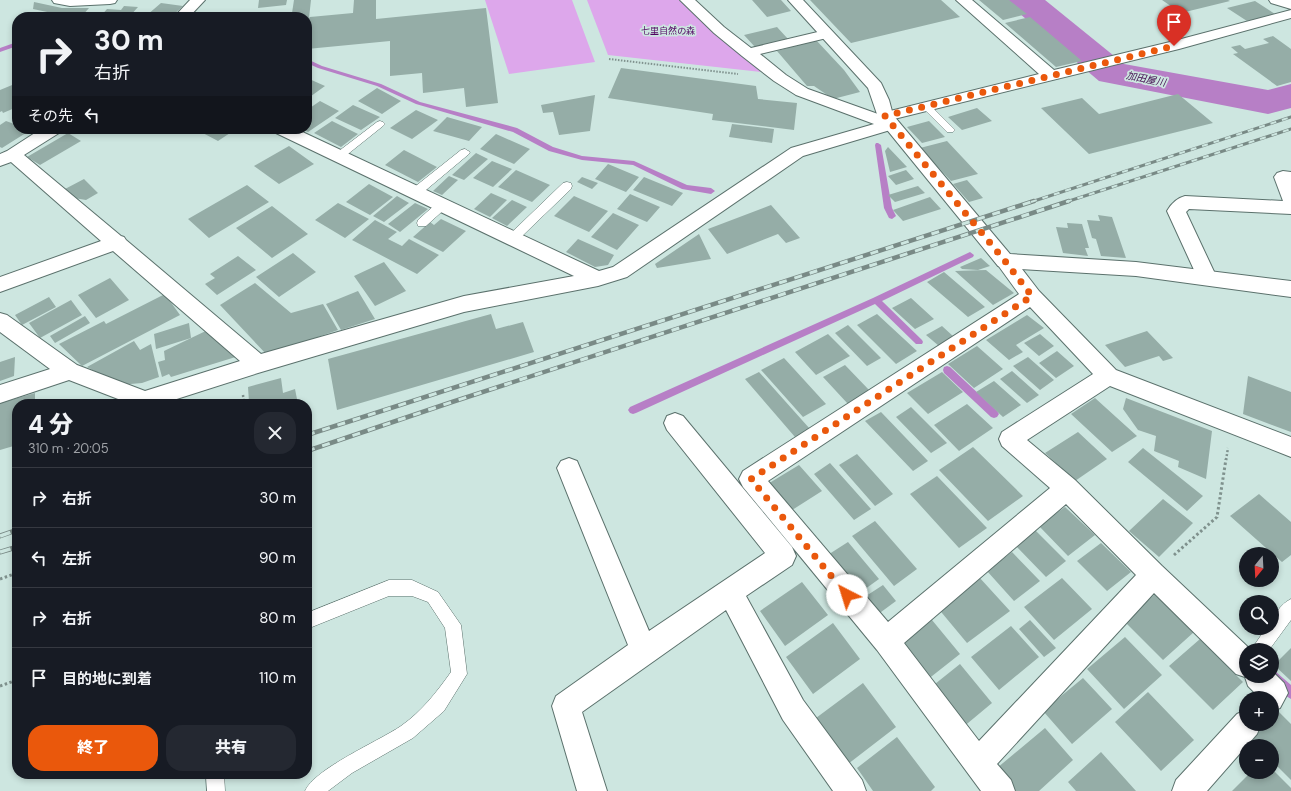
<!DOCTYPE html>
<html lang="ja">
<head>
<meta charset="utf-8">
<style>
	body { margin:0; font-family:"DM Sans","Noto Sans JP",sans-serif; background:#242831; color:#f1f3f6; height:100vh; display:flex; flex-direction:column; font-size:15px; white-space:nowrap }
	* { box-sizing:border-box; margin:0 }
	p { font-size:13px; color:#9ea1a6 }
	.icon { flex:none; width:22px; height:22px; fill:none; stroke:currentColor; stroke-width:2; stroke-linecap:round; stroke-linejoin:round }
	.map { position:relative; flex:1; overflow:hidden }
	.side { position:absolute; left:12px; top:399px; width:300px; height:380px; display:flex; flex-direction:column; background:#171b24; border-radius:16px; box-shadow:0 2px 6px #0003 }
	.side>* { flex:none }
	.top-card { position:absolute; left:12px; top:12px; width:300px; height:122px; border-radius:16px; box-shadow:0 2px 6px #0003; background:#171b24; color:#f1f3f6; overflow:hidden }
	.needle { width:26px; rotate:198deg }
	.buttons { position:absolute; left:1239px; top:547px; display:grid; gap:8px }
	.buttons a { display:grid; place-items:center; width:40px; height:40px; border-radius:50%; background:#171b24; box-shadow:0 2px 6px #0003; font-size:20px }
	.pin { position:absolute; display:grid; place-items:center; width:34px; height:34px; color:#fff; margin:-41px -17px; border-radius:50% 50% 50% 0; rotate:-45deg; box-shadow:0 0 4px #0007 }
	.pin .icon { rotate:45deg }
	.me { position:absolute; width:44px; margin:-22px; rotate:320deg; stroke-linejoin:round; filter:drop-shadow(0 0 3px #0008) }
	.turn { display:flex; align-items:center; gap:14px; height:84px; padding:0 16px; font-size:18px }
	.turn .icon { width:52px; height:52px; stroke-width:2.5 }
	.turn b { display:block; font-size:28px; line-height:34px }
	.then { display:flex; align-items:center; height:38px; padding:0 16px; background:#0003; gap:8px; font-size:15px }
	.round { display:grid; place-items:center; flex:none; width:42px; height:42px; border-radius:16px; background:#242831 }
	.headline { display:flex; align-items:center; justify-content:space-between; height:68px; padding:0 16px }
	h1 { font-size:24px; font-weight:800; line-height:30px }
	.cta { display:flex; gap:8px; margin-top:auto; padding:8px 16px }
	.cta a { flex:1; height:46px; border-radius:16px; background:#ea580c; color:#fff; font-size:16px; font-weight:800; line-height:46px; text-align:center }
	.cta a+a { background:#242831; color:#f1f3f6 }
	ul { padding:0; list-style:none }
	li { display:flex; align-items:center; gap:12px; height:60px; padding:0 16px; border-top:1px solid #363941 }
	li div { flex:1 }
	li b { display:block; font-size:15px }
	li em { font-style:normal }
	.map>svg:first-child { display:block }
</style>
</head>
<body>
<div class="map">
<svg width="1291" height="791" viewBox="0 0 1291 791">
	<rect width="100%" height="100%" fill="#cde6e0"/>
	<path fill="#dda7eb" d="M 485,0 L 572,0 L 595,62 L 509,74 Z
		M 587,0 L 679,0 L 761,72 L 608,55 Z"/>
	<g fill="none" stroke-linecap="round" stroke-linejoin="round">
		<path fill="#b77fc6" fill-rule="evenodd" d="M 17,42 L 17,46 L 0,52 L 0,48 Z
			M 307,59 L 322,66 L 381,84 L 420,102 L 517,128 L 553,147 L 582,156 L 634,161 L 687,185 L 711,188 L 715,191 L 711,194 L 682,189 L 633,165 L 582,160 L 549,151 L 513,132 L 416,104 L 377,86 L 318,68 L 307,63 Z
			M 876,143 L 878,143 L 881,145 L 892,208 L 896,216 L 892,219 L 889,218 L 884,208 L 875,145 Z
			M 970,252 L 974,255 L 973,257 L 882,301 L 922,340 L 923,342 L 922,344 L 916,344 L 875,304 L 636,413 L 633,414 L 630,413 L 628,410 L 630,407 L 873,298 Z
			M 947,366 L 950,367 L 997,411 L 999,414 L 997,417 L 994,418 L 991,417 L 944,373 L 943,370 L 944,367 Z
			M 1272,670 L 1276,672 L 1291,685 L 1291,699 C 1283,695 1270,684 1266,676 L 1272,676 Z"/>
		<path fill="#b77fc6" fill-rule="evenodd" d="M 1007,0 L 1045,0 L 1124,64 L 1268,90 L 1291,84 L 1291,108 L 1268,114 L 1099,81 L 1012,7 Z"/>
	</g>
	<path fill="#95ada7" d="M 259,0 L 287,0 L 286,5 L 258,8 Z
		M 294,0 L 311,0 L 309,18 L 310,17 L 353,13 L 354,0 L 376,0 L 376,19 L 486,8 L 498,103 L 466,107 L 464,88 L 423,93 L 422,73 L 390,76 L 390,41 L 307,49 L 309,36 L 307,36 L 307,17 L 296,17 L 296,13 L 292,13 Z
		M 752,0 L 781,0 L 791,11 L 767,17 Z
		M 810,0 L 941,0 L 960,17 L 851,43 Z
		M 979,0 L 1009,0 L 1027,14 L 1003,20 Z
		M 1162,0 L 1228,0 L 1230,1 L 1181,13 Z
		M 1255,1 L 1275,14 L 1247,21 L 1227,8 Z
		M 34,2 L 62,8 L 89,8 L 81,17 L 71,17 L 33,9 Z
		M 161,3 L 183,6 L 171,17 L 147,15 Z
		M 124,6 L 138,7 L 129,17 L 100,17 L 107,9 L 121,10 Z
		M 1030,17 L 1082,61 L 1056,67 L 1005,23 Z
		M 777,27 L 788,39 L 755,47 L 744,35 Z
		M 1273,36 L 1291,49 L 1291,82 L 1277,86 L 1233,54 L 1238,53 L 1231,47 L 1240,45 L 1245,49 L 1269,43 L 1263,39 Z
		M 816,40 L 844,70 L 860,92 L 833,99 L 814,86 L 807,86 L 777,51 Z
		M 621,68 L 756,86 L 758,99 L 797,103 L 794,130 L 712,120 L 713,114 L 608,98 Z
		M 307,78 L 325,86 L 307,99 Z
		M 17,83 L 17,107 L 3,113 L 2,111 L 0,112 L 0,90 Z
		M 377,88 L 401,101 L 382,114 L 358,101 Z
		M 1178,94 L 1213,123 L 1089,154 L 1041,108 L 1082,98 L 1099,114 Z
		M 595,95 L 590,131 L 559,135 L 553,112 L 543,113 L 541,105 Z
		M 320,101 L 339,111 L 308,132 L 301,129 L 307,129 L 307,110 Z
		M 353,105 L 380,117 L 361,130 L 335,118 Z
		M 977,108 L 992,121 L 962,130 L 948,117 Z
		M 416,110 L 438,120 L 412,139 L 390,128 Z
		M 447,117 L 482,127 L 469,141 L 433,131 Z
		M 6,121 L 17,125 L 17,129 L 29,131 L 2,148 L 0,147 L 0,125 Z
		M 332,121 L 358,134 L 341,147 L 314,133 Z
		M 929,121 L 945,137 L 922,143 L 907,127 Z
		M 732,124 L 774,129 L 772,143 L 729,137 Z
		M 201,129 L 236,129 L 218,141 L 199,131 Z
		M 68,133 L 81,141 L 40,165 L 27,157 Z
		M 496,134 L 530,149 L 514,164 L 480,149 Z
		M 947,141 L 978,174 L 951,181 L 920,148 Z
		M 289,146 L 314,164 L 279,184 L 254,166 Z
		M 888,147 L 907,167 L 890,172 L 885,151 Z
		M 404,150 L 437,167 L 418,182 L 385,165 Z
		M 476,153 L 488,159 L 464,180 L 452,175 Z
		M 492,161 L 512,169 L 493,187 L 473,178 Z
		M 608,164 L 639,177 L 626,192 L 595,179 Z
		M 516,170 L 550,185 L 532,202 L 498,187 Z
		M 906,170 L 914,179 L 896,185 L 888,176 Z
		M 449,176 L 458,180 L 442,195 L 433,191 Z
		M 582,177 L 598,183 L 592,189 L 577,182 Z
		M 644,177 L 683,193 L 672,206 L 633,190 Z
		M 84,179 L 98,193 L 86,200 L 74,198 L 65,189 Z
		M 967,180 L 983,198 L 969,202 L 953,184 Z
		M 369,184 L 393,197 L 370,215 L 346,202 Z
		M 247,185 L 269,202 L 209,238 L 188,219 Z
		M 918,186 L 925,193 L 895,202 L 888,195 Z
		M 491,193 L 507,200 L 490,217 L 474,209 Z
		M 630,194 L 660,207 L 647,222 L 617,209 Z
		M 397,196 L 409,203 L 384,222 L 373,216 Z
		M 574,196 L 608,211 L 589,232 L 554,216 Z
		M 930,197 L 941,209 L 903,221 L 893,210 Z
		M 512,200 L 527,207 L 507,226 L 492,218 Z
		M 338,203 L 369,219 L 345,238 L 315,220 Z
		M 415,203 L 428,209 L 400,232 L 388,224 Z
		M 771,205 L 800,238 L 786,243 L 778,234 L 727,254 L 708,229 Z
		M 272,206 L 308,234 L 272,258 L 236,228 Z
		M 613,213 L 639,225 L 617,250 L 591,237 Z
		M 1098,215 L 1112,217 L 1126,258 L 1101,256 L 1096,239 L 1092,238 L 1087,220 L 1100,221 Z
		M 441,219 L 466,231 L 443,252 L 413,237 L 430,222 L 434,225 Z
		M 375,220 L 397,232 L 388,239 L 402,246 L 409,239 L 439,255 L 417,274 L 352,240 Z
		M 1067,223 L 1082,224 L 1089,248 L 1085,248 L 1088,256 L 1063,253 L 1056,227 L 1068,228 Z
		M 699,234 L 711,259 L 657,268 L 655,264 Z
		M 578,239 L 614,255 L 608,265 L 595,267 L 566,252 Z
		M 293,253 L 316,272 L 279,297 L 256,277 Z
		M 238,256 L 256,270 L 217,295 L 205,284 L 215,278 L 210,274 Z
		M 981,258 L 990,266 L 978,270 L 962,269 L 960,267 Z
		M 384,262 L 406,291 L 375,306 L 354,276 Z
		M 986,270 L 1014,293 L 993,305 L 955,271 Z
		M 944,272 L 985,307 L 968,317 L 927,282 Z
		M 110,278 L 129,300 L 96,318 L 78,295 Z
		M 255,283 L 291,313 L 323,304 L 338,330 L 267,355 L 220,305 Z
		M 358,291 L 375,319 L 341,330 L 326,304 Z
		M 165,294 L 180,315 L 82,366 L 59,344 L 104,321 L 106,324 Z
		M 49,297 L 56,307 L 22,325 L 15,315 Z
		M 911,298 L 934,319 L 915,329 L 892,308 Z
		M 71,300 L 82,315 L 40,338 L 29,323 Z
		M 491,314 L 496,329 L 523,322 L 534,352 L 337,410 L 328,359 Z
		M 877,314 L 917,351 L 896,364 L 857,325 Z
		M 1027,315 L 1044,328 L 1016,345 L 1023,352 L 1009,360 L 986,340 Z
		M 85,316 L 90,323 L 55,343 L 50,336 Z
		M 189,323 L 191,338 L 156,349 L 154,334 Z
		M 848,325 L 881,358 L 867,366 L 835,333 Z
		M 942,326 L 954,337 L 939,346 L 926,335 Z
		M 212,328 L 242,355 L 171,377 L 169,374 L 162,377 L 158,362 L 165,360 L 164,351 Z
		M 1147,331 L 1173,358 L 1163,361 L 1159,356 L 1125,367 L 1105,345 Z
		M 828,334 L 850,356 L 816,375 L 795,352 Z
		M 1040,334 L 1054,346 L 1039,356 L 1024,343 Z
		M 134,341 L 140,350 L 151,344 L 159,377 L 142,383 L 119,385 L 87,367 Z
		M 977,346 L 1003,369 L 974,388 L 948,364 Z
		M 1057,351 L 1074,366 L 1056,378 L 1039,363 Z
		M 15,357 L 14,376 L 0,381 L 0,362 Z
		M 1028,357 L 1054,380 L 1040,390 L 1013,366 Z
		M 784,358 L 826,404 L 803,417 L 761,370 Z
		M 845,365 L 870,391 L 848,404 L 823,377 Z
		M 1012,371 L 1039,395 L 1027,403 L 1000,379 Z
		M 759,372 L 810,429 L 795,437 L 745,379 Z
		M 942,372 L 963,392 L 928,414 L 907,393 Z
		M 1248,376 L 1291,392 L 1291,432 L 1243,414 Z
		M 281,378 L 283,393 L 295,389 L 298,404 L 244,404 L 249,402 L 248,387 Z
		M 994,381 L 1021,405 L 1003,417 L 976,392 Z
		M 35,393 L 35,404 L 17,404 L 17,445 L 0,450 L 0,403 Z
		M 1095,398 L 1137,436 L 1112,452 L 1071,414 Z
		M 1126,398 L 1212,431 L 1206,479 L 1178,467 L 1179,461 L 1154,451 L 1156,436 L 1138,430 L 1123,409 Z
		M 967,404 L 993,428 L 959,451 L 934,425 Z
		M 911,407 L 947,443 L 931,453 L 896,417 Z
		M 881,412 L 928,461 L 913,471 L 865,421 Z
		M 1078,432 L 1107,459 L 1075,481 L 1045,453 Z
		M 973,447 L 1023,496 L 988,521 L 939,470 Z
		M 1143,448 L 1203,496 L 1187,511 L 1128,462 Z
		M 857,454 L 893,494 L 875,506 L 839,465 Z
		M 830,463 L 871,509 L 854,520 L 814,474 Z
		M 799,465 L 822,491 L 789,512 L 766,485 Z
		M 937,476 L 987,528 L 959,548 L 910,494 Z
		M 1259,494 L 1291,522 L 1291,555 L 1282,562 L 1230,516 Z
		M 1163,499 L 1193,523 L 1159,557 L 1129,531 Z
		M 1065,507 L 1095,535 L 1068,556 L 1039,526 Z
		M 875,521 L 917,569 L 894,586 L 852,536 Z
		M 1034,529 L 1066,561 L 1046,577 L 1014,544 Z
		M 848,542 L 879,579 L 854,597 L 823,558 Z
		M 1101,543 L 1131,572 L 1107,591 L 1077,561 Z
		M 1012,552 L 1040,581 L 1014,601 L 987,571 Z
		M 979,577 L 1010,611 L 967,643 L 937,607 Z
		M 1062,578 L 1092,609 L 1054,640 L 1024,607 Z
		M 802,582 L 828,615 L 785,646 L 760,611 Z
		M 883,585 L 896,601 L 877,615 L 863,598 Z
		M 1155,594 L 1194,632 L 1163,660 L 1124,621 Z
		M 932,620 L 960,654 L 927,680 L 899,645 Z
		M 1030,620 L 1056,648 L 1044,657 L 1019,629 Z
		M 833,623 L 860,659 L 813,694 L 786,657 Z
		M 1011,626 L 1039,657 L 999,690 L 971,657 Z
		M 1125,637 L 1162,675 L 1124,709 L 1087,669 Z
		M 1200,639 L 1243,682 L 1213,710 L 1169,666 Z
		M 1291,648 L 1291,681 L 1274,665 Z
		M 960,664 L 992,703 L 962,728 L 930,688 Z
		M 1083,678 L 1112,709 L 1072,744 L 1043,711 Z
		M 863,683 L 896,727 L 848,764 L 816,718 Z
		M 1148,692 L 1194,740 L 1161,771 L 1115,722 Z
		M 1277,710 L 1291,724 L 1291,780 L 1272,761 L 1272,746 L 1257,746 L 1249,738 L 1263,724 L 1272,724 L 1272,715 Z
		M 1045,728 L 1073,760 L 1039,791 L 1016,791 L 997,768 Z
		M 897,737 L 935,787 L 931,791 L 873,791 L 857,768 Z
		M 1101,752 L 1136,791 L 1076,791 L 1068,782 Z
		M 1272,769 L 1291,788 L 1291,791 L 1232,791 L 1251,772 L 1272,772 Z"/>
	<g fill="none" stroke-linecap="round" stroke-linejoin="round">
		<g stroke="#5b716c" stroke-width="1">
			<path id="service" d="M 926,103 L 929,104 L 955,130 L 953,132 L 947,132 L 921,106 Z
				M 380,121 L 383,122 L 385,124 L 383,126 L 343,158 L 335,158 L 334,156 L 335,154 L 377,122 Z
				M 465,149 L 470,152 L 469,154 L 420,195 L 412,195 L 411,192 L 412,189 L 461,150 Z
				M 567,182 L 571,183 L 572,186 L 571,189 L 517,241 L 509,241 L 507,238 L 509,235 L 563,183 Z
				M 442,201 L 446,202 L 447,205 L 446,208 L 426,226 L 418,226 L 417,223 L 418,220 L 438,202 Z
				M 389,580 L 412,580 L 438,592 L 461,625 L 467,674 L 444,711 L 413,738 L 352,773 L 328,791 L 305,791 C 314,769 379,741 401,726 C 422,711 436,693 451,672 L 445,628 L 428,602 L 412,596 L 389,596 L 307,629 L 307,613 Z
				M 1291,599 L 1291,620 L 1269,650 L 1251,650 L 1266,628 L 1272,628 C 1272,617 1280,604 1291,599 Z
				M 206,774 L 224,774 L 225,791 L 207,791 Z"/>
		</g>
		<g stroke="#5b716c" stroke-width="2">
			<path id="minor" d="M 52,0 L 117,0 L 115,3 L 110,4 L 70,6 L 54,3 Z
				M 190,0 L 205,0 L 189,17 L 174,17 Z
				M 680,0 L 695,0 L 724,27 L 751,48 L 826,30 L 831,31 L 833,34 L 831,37 L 760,54 L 786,75 L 808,89 L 878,114 L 1039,74 L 956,0 L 972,0 L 1054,70 L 1170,42 L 1291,10 L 1291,18 L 1179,49 L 894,119 L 897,120 L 899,124 L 897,128 L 803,156 L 627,277 L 598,286 L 464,312 L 258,373 L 161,404 L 131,404 L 69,380 L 0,403 L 0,385 L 50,369 L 0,332 L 0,313 L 7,315 L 77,365 L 145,391 L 240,361 L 113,251 L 0,292 L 0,277 L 101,241 L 11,162 L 0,166 L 0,154 L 7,151 L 41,129 L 61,129 L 59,133 L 24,155 L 121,236 L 124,237 L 126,240 L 261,354 L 464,296 L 574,276 L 276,133 L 274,129 L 296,129 L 599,271 L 613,267 L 791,148 L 874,124 L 796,95 L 774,81 L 742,56 L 714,33 Z
				M 1269,0 L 1291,0 L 1291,9 L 1271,3 Z
				M 1283,171 L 1291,172 L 1291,214 L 1189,209 L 1186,212 L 1217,278 L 1214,283 L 1207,285 L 1200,283 L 1167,211 C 1171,204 1177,198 1185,196 L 1283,201 L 1274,177 L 1277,173 Z
				M 1005,254 L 1012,256 L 1039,291 L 1116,370 L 1291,437 L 1291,457 L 1110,386 L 1027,440 L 1075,480 L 1162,566 L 1251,650 L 1246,650 L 1246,676 L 1272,676 L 1272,671 L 1284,683 L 1288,693 L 1280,708 L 1272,711 L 1272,698 L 1256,698 L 1257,695 L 1248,686 L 1245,677 L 1236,674 L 1154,593 L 997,764 L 1011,780 L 1015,791 L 981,791 L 877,650 L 743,487 L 739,479 L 743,471 L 1019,294 L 995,261 L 998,256 ZM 1030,307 L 1093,374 L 1002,432 L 999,439 L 1002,446 L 1050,488 L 888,622 L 768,481 ZM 1066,504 L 1136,575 L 979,741 L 904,643 Z
				M 675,413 L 683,416 L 792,547 L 796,556 L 792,565 L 746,596 L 803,700 L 862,780 L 866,791 L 833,791 L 783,720 L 726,610 L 582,712 L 607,791 L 577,791 L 552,706 L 556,696 L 628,645 L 557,468 L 561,461 L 569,458 L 577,461 L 649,631 L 765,553 L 667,430 L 664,423 L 667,416 Z
				M 1246,710 L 1246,724 L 1261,724 L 1257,734 L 1207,791 L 1172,791 L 1176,780 L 1237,714 Z"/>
		</g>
		<g stroke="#5b716c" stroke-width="2">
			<path id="tertiary" d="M 788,0 L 803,0 L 881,83 L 889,100 L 893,115 L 1010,254 L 1136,262 L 1291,281 L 1291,297 L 1136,276 L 1005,268 L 998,266 L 879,120 L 868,88 Z"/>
		</g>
		<path stroke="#7f918d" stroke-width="2" stroke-dasharray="1.5 1.5" stroke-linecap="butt" d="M 609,59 L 738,74"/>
		<path stroke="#7f918d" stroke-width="2.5" stroke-dasharray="2 2" stroke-linecap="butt" d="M 243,395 L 244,404
			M 1226,460 L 1228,448"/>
		<path stroke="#7f918d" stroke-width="3" stroke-dasharray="2.5 2.5" stroke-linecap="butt" d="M 1174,555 L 1217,517 L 1226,459
			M 0,579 L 17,573
			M 0,686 L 17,680"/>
		<use href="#service" fill="#fff" fill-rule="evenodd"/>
		<use href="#minor" fill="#fff" fill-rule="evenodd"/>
		<use href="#tertiary" fill="#fff" fill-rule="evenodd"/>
		<g stroke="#798a86" stroke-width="3">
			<path id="rail-far2" d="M 1031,202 L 1291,117
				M 1066,202 L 1291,129"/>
		</g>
		<g stroke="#798a86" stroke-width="4.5">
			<path id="rail-far1" d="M 307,435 L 1034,201
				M 307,451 L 452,402 L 1069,201"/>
		</g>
		<g stroke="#798a86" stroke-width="5">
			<path id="rail" d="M 0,536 L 17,530
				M 0,552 L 17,547"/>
		</g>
		<use href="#rail-far2" stroke="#cde6e0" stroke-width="2" stroke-dasharray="6" stroke-linecap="butt"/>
		<use href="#rail-far1" stroke="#cde6e0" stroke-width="3" stroke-dasharray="8" stroke-linecap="butt"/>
		<use href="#rail" stroke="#cde6e0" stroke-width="3.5" stroke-dasharray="11" stroke-linecap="butt"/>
	</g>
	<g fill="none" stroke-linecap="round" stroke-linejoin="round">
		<path stroke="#ea580c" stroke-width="7" stroke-dasharray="0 12.6" d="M 847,595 L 751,479 L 1032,296 L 1005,261 L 885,116 L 1174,46"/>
	</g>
	<g text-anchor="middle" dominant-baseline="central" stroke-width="3.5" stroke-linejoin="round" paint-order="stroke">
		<g font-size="9" fill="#510561" stroke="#cde6e0">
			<text x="668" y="31">七里自然の森</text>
		</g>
		<g font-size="10" font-style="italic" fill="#430e50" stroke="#cde6e0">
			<text transform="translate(1146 79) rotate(11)">加田屋川</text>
		</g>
	</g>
</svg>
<div class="buttons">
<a><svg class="needle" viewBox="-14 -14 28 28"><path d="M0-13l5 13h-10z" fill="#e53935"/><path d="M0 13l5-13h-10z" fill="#9ea1a6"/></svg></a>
<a><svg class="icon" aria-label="search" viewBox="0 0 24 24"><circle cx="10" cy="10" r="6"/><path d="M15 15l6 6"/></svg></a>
<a><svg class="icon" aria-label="layers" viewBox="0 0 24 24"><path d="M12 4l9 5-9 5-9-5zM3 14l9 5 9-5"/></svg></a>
<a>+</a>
<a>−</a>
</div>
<div class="pin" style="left:1174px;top:46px;background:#d93025"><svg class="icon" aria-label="arrive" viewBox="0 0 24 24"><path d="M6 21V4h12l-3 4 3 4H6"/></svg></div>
<svg class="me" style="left:847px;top:595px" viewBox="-20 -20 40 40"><circle r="19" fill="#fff"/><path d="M0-13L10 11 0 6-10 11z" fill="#ea580c"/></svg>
<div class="top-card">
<div class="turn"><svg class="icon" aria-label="right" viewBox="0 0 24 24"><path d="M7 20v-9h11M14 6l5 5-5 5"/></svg><div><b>30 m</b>右折</div></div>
<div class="then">その先<svg class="icon" aria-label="left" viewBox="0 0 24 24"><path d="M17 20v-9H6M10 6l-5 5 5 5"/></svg></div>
</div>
<section class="side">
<div class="headline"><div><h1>4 分</h1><p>310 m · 20:05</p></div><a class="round"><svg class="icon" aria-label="close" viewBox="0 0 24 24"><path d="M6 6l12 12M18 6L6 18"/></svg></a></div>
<ul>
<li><svg class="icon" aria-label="right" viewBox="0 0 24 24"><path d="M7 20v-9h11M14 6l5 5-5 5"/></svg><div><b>右折</b></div><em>30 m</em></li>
<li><svg class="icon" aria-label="left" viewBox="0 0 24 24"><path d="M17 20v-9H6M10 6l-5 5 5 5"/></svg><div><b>左折</b></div><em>90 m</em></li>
<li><svg class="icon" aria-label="right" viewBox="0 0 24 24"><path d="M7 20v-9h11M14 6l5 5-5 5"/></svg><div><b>右折</b></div><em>80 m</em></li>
<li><svg class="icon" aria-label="arrive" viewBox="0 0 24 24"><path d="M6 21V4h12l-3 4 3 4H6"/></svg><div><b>目的地に到着</b></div><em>110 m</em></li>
</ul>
<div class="cta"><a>終了</a><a>共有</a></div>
</section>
</div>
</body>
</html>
